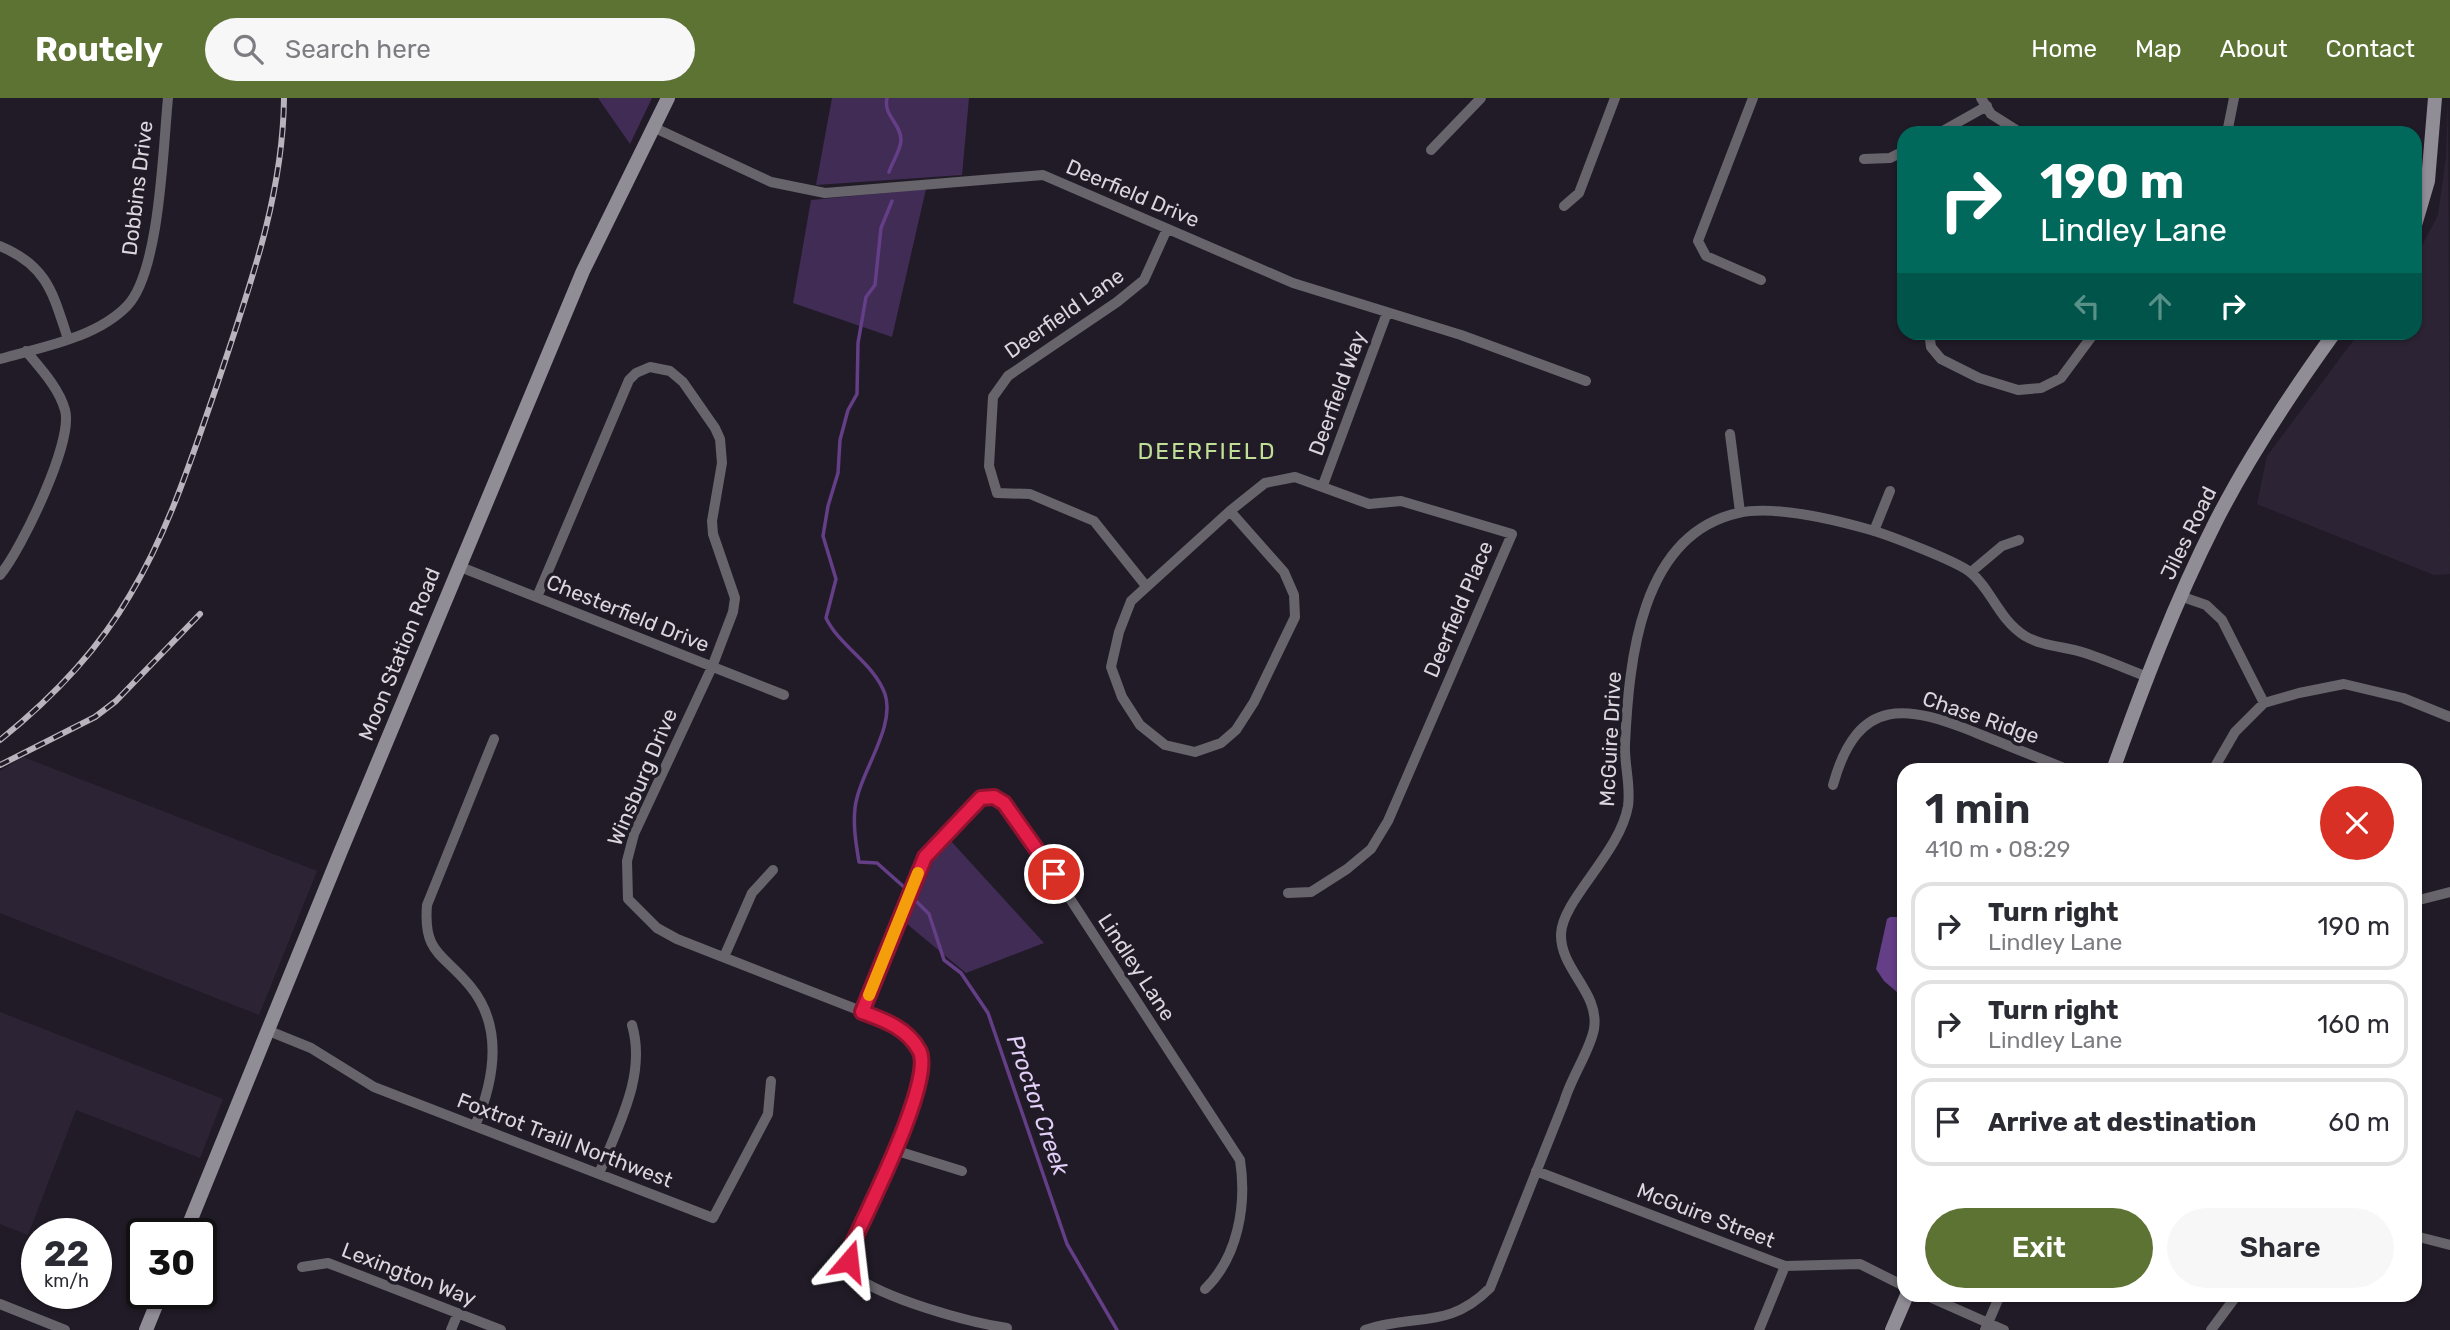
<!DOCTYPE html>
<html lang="en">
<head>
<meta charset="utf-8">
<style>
	body { margin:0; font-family:Rubik,sans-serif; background:#f7f7f7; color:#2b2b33; height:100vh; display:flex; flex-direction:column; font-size:26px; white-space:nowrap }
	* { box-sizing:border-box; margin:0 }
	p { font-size:23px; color:#7c7c81 }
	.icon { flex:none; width:38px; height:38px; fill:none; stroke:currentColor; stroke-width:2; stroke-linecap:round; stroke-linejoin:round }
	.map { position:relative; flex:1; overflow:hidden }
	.details { position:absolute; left:1897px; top:665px; width:525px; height:539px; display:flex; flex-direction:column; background:#fff; border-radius:21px; box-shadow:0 2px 5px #0004 }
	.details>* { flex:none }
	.guide { position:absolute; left:1897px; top:28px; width:525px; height:214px; border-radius:21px; box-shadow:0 2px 5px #0004; background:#00695c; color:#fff; overflow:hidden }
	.speed { position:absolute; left:21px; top:1120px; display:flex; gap:14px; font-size:35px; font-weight:700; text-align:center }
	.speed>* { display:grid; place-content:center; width:91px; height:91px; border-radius:50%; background:#fff; box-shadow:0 2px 5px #0004; line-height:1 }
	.speed small { font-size:18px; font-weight:400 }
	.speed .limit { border:4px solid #111; border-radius:10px; background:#fff; color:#111 }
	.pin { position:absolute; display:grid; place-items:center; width:60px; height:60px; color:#fff; margin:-30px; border:4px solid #fff; border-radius:50%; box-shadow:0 2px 7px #0007 }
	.me { position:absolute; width:77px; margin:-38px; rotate:17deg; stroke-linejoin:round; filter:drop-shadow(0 0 5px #0008) }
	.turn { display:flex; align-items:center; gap:24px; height:147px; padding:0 28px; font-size:32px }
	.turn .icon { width:91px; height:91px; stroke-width:2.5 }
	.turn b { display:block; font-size:49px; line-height:60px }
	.lanes { display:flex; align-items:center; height:66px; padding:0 28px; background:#0003; justify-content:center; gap:35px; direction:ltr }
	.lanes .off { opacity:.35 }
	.round { display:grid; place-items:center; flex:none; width:74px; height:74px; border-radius:37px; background:#f7f7f7 }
	.overview { display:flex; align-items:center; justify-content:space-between; height:119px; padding:0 28px }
	h1 { font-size:42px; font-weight:600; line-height:52px }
	.primary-button { display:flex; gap:14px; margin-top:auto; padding:14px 28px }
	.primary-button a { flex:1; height:80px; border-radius:42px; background:#5c7334; color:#fff; font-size:28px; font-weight:600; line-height:80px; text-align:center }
	.primary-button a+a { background:#f7f7f7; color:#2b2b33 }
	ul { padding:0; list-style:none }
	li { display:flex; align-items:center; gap:21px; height:88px; margin:0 14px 10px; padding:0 14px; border:4px solid #e1e1e2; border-radius:21px }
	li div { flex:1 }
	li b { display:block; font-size:26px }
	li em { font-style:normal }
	header { display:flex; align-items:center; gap:42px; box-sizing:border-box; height:98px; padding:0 35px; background:#5c7334; color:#fff }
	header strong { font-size:33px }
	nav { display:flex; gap:38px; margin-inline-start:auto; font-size:24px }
	.search { width:490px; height:63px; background:#f7f7f7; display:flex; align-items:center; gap:18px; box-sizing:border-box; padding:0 24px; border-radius:38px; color:#7c7c81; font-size:26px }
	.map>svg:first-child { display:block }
</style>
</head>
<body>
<header>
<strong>Routely</strong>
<div class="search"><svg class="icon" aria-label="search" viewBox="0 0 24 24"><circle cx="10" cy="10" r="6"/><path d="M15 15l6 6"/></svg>Search here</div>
<nav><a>Home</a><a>Map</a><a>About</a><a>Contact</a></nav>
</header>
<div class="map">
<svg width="2450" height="1232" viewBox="0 0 2450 1232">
	<rect width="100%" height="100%" fill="#211b27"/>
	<path fill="#2c2434" d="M 2448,0 L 2450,476 L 2434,477 L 2257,406 L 2267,358 L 2359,235 L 2415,234 L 2415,161 L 2438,117 L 2446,59 Z
		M 23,659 L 317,773 L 259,917 L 0,815 L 0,673 Z
		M 0,914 L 223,1001 L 200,1060 L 76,1012 L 28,1137 L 0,1126 Z"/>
	<path fill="#412c55" d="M 598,0 L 652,0 L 630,46 Z
		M 832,0 L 969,0 L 962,77 L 816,87 Z
		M 926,91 L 892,239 L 793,205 L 811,102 Z
		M 950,742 L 1044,845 L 966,875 L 907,826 L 934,761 Z"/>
	<path fill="#643e86" d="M 1890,819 L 1904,819 L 1904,900 L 1884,883 L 1876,871 L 1887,821 Z"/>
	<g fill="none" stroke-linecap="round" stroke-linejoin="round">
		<path stroke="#643e86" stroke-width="3.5" d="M 887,0 C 883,18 901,25 901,42 C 901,51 892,65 889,74
			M 892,103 L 881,130 L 875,187 L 866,199 L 858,245 L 857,296 L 848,312 L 840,342 L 838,375 L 828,408 L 823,438 L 836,481 L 826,520 C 840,549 874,565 885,596 C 896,630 859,675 855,710 C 853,728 856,746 859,764 L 877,765 L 904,789
			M 916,803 L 929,816 L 944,862 L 961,875 L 988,915 L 1067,1146 L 1117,1232"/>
		<path stroke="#67646b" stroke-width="10" d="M 1753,0 L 1698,143 L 1706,158 L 1761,182
			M 1981,0 L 1991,16 L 2021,35
			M 655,30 L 771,84 L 825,95 L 1043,77 L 1293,185 L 1461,237 L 1586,283
			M 1939,35 L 1987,8
			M 2227,35 L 2234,0
			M 1431,52 L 1481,0
			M 1864,61 L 1890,60 L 1904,53
			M 1564,108 L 1579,95 L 1615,0
			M 0,148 C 48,168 53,196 68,241
			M 1929,234 L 1931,249 L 1941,261 L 1979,280 L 2018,292 L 2041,290 L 2061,280 L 2095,234
			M 0,261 C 42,249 96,240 127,208 C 160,174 163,49 168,0
			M 1730,336 L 1740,414
			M 1323,387 L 1387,215
			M 1230,413 L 1284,474 L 1294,497 L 1295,519 L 1254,604 L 1236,632 L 1221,645 L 1195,654 L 1165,647 L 1140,627 L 1122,599 L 1111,569 L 1119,534 L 1131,503 L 1230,413 L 1265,385 L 1295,379 L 1369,406 L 1401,403 L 1512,436 L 1388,723 L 1371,751 L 1347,771 L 1311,794 L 1288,795
			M 1874,433 L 1890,393
			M 458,468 L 784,597
			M 1971,474 L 2002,448 L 2019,442
			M 0,477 C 21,452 74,343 65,312 C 59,290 41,271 26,253
			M 1146,488 L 1094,423 L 1030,396 L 997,395 L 989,368 L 993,299 L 1008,278 L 1117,204 L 1144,182 L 1167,131
			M 2180,498 L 2206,507 L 2222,522 L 2264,605
			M 537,499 L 629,282 L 636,275 L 650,269 L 670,273 L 683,284 L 715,330 L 720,341 L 722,365 L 712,423 L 713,436 L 735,500 L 733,514 L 712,569 L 634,736 L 627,763 L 628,801 L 657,830 L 677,841 L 889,924 C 900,932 916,940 921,953 C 934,986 866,1115 850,1151 L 853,1177 C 885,1201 967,1224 1007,1230
			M 2213,672 L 2235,634 L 2264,605 L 2299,595 L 2344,586 L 2403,600 L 2450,619
			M 1833,687 C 1858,596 1908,607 1979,636 C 2009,648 2039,660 2069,672
			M 2415,803 L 2450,794
			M 724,859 L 752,795 L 773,772
			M 862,914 L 925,759 L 981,700 L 994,699 L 1004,705 L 1054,776 L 1240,1062 C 1247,1107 1238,1159 1205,1191
			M 269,933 L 311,950 L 374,989 L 713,1120 L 768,1016 L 771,983
			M 475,1028 C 494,983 504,929 470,888 C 443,855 423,856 427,807 L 494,641
			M 894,1052 L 962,1073
			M 1536,1073 L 1785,1168 L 1860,1166 L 1904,1188
			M 599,1076 C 617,1029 647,978 632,927
			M 2415,1138 L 2450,1147
			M 302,1169 L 328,1165 L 501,1232
			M 1925,1197 L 2004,1232
			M 0,1206 L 65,1232
			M 451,1232 L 458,1215
			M 1365,1232 C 1416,1215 1448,1232 1490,1190 L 1564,1004 C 1571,979 1590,953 1594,931 C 1600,894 1560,872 1561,836 C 1562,802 1620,755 1628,708 C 1631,687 1624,666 1625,646 C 1629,563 1640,437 1738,415 C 1774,407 1836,422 1871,432 C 1891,438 1956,463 1970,474 C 1991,490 1998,521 2025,538 C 2044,549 2064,548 2085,555 C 2106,562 2127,571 2148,579
			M 1759,1232 L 1785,1168
			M 1985,1232 L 2000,1197
			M 2211,1232 L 2237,1197"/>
		<path stroke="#918d97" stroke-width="14" d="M 2415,127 L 2428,83 L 2435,0
			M 2113,672 C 2143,588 2175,504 2215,425 C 2249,358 2291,295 2335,234
			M 185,1136 L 340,755 L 583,173 L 668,0
			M 146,1232 L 161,1195
			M 1892,1232 L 1907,1197"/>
		<g stroke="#b8b3bc" stroke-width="6">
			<path id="rail" d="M 0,642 C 51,601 97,554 130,497 C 169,432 192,359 217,287 C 248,193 283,100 284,0
				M 0,667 L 95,619 L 116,603 L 200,516"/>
		</g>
		<use href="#rail" stroke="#211b27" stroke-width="3.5" stroke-dasharray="10" stroke-linecap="butt"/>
	</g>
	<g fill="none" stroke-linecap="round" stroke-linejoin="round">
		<g stroke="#92132f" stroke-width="18">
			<path id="route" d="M 849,1163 L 850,1151 C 865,1117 936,980 919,952 C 907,930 884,922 862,914 L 925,759 L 981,700 L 994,699 L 1004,705 L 1054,776"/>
		</g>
		<use href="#route" stroke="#e11d48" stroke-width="12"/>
		<path stroke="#f59e0b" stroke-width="12" d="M 869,897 L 918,775"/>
	</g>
	<g text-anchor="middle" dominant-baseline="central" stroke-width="7" stroke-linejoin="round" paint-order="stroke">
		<g font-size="21" fill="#dad6de" stroke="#211b27">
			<text transform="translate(137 90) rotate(-83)">Dobbins Drive</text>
			<text transform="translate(1133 95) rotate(23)">Deerfield Drive</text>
			<text transform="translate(1064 215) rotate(-35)">Deerfield Lane</text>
			<text transform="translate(1337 295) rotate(-70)">Deerfield Way</text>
			<text transform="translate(2188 435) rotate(-64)">Jiles Road</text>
			<text transform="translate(1458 511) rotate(-67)">Deerfield Place</text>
			<text transform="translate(628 515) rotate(22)">Chesterfield Drive</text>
			<text transform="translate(399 556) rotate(-68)">Moon Station Road</text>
			<text transform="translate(1981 619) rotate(19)">Chase Ridge</text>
			<text transform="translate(1610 641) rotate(-87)">McGuire Drive</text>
			<text transform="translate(642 679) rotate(-67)">Winsburg Drive</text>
			<text transform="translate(1137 869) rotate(57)">Lindley Lane</text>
			<text transform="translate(565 1042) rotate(21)">Foxtrot Traill Northwest</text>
			<text transform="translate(1706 1117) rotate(21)">McGuire Street</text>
			<text transform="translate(409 1176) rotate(21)">Lexington Way</text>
		</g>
		<g font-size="23" letter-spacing="2" fill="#c0de96" stroke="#211b27">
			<text x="1207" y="353">DEERFIELD</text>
		</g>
		<g font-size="23" font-style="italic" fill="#e2cff8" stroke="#211b27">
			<text transform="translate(1038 1007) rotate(71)">Proctor Creek</text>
		</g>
	</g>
</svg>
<div class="speed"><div>22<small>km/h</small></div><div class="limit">30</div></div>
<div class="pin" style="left:1054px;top:776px;background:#d93025"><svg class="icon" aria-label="arrive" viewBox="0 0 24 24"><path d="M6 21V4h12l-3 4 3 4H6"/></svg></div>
<svg class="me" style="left:849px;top:1163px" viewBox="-20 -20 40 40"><path d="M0-17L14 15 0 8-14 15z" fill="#e11d48" stroke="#fff" stroke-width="4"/></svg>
<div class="guide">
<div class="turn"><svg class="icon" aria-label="right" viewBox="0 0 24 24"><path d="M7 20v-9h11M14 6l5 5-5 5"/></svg><div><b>190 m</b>Lindley Lane</div></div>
<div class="lanes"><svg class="icon off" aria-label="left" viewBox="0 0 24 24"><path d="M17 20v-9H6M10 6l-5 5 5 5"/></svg><svg class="icon off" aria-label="ahead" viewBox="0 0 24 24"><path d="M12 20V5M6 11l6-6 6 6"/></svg><svg class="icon" aria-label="right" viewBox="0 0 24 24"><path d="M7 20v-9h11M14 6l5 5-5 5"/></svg></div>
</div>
<section class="details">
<div class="overview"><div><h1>1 min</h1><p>410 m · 08:29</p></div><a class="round" style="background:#d93025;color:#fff"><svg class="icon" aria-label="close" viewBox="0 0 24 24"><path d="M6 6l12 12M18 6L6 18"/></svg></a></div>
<ul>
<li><svg class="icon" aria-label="right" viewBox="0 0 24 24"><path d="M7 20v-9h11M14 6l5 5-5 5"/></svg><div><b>Turn right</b><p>Lindley Lane</p></div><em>190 m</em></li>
<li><svg class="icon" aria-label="right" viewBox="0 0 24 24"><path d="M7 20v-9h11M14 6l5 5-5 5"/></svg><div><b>Turn right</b><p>Lindley Lane</p></div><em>160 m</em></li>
<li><svg class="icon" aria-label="arrive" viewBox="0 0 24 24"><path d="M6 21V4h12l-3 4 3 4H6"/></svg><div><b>Arrive at destination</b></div><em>60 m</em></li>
</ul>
<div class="primary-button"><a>Exit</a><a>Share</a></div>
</section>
</div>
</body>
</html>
